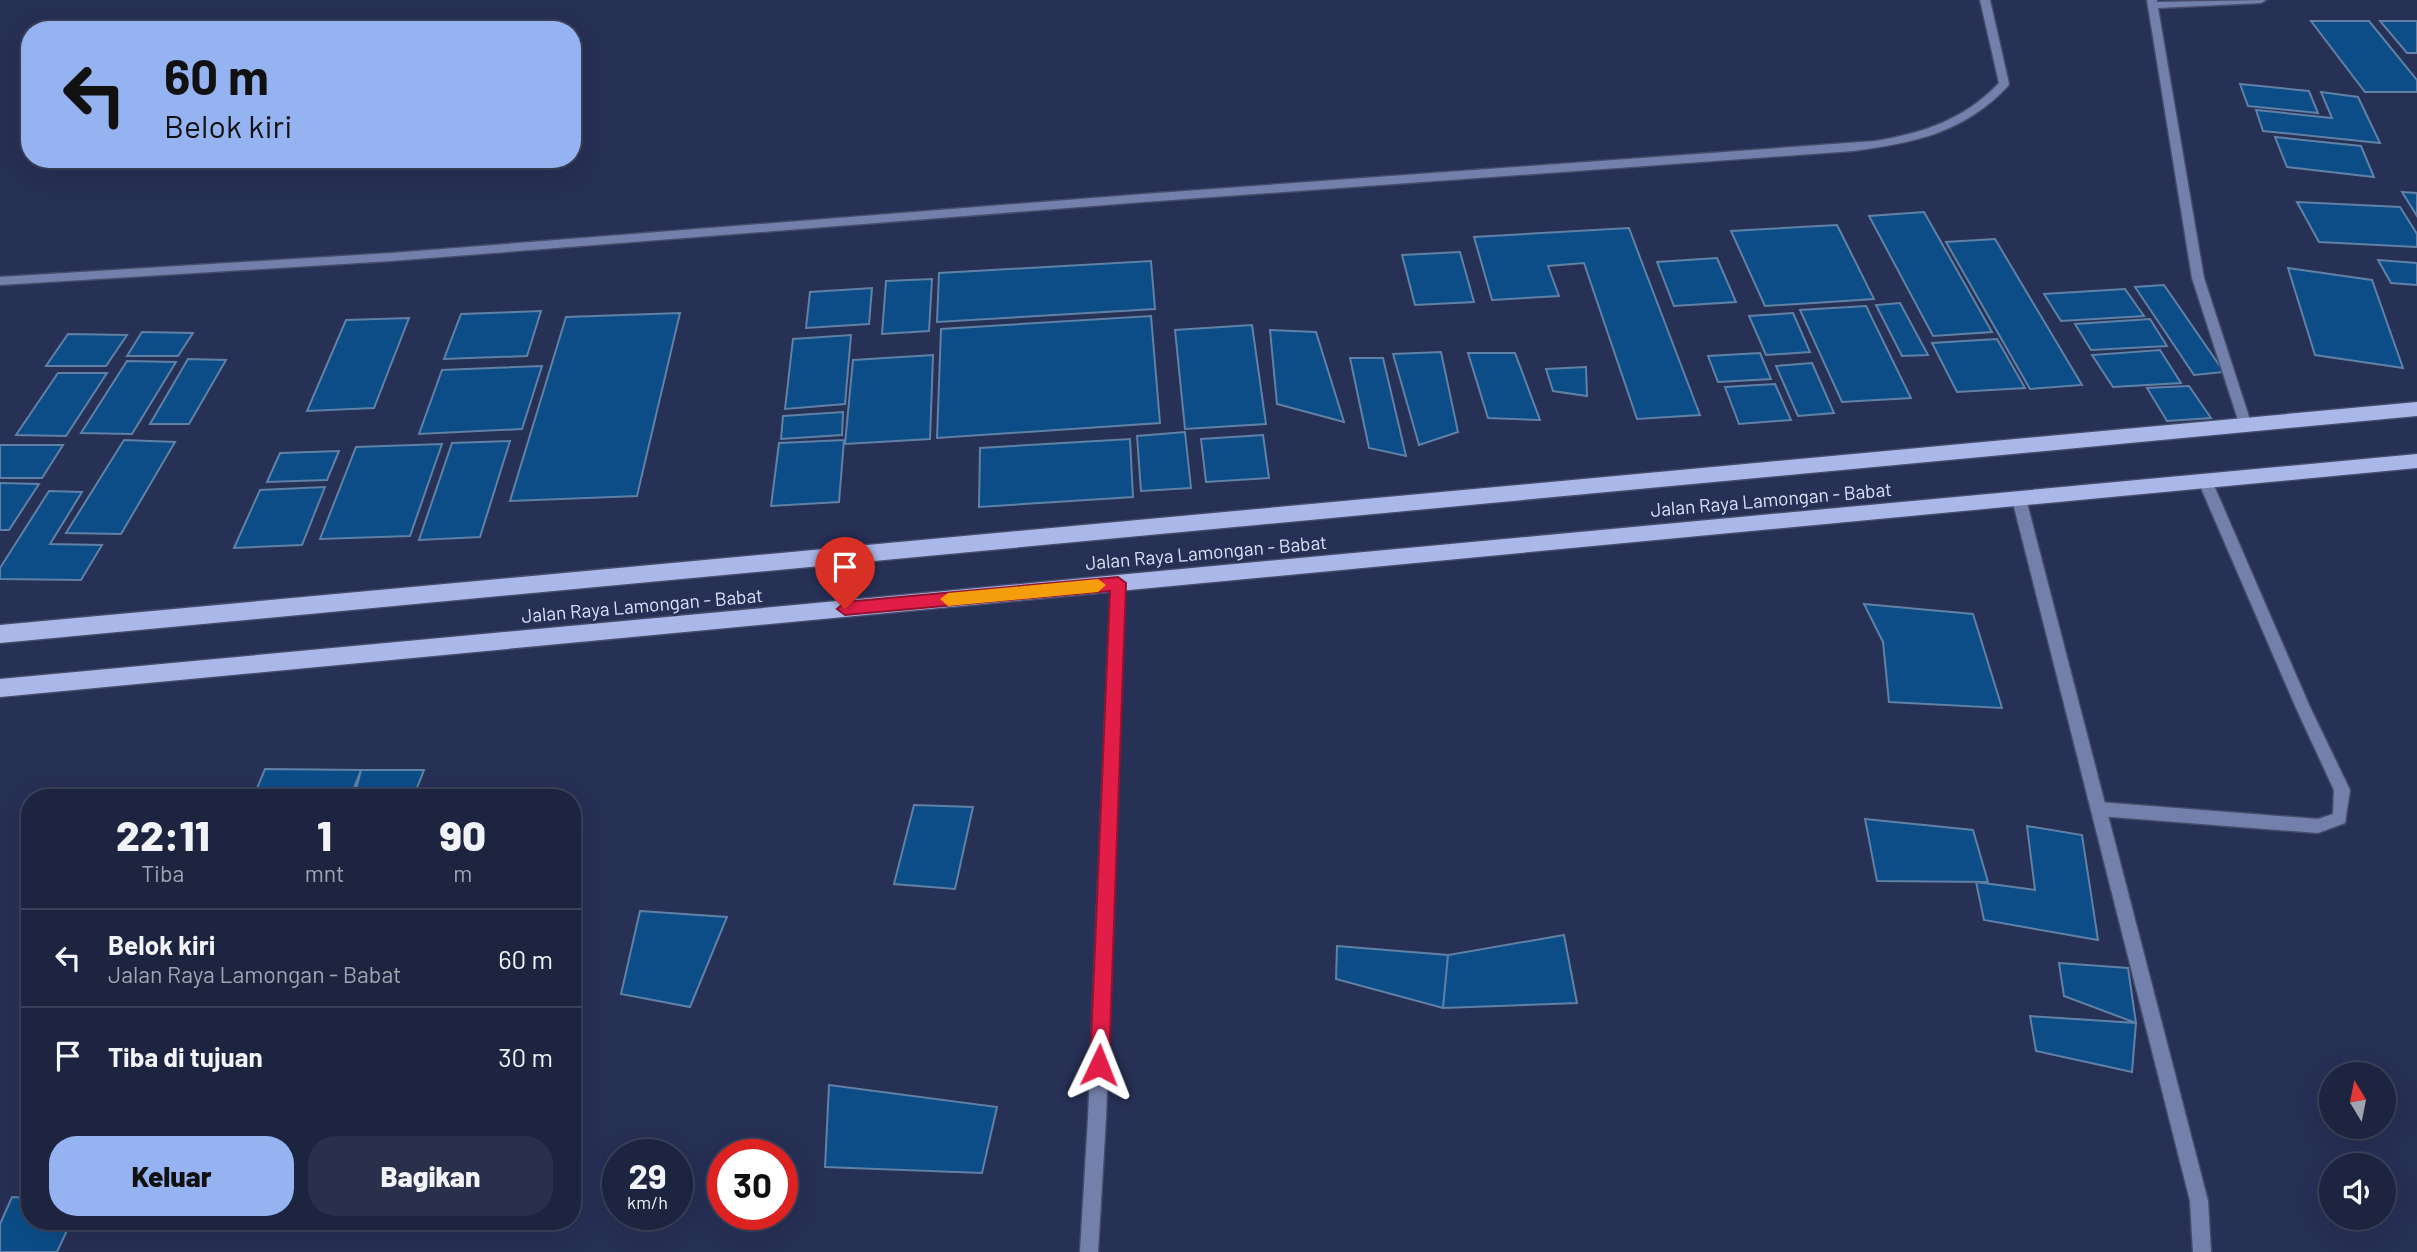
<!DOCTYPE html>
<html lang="id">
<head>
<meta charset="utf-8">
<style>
	body { margin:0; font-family:Barlow,sans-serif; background:#2a304b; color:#f1f3f6; height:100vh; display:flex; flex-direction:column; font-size:26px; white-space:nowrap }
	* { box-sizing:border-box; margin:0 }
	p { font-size:23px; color:#a0a4b1 }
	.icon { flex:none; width:38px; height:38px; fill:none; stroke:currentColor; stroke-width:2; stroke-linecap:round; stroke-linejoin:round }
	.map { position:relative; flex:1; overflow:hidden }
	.panel { position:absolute; left:21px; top:789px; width:560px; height:441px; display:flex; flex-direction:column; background:#1d2440; border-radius:28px; box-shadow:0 7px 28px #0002,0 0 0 2px #3b4159 }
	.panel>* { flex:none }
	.guide { position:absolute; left:21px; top:21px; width:560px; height:147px; border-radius:28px; box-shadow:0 7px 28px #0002,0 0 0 2px #3b4159; background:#95b2f1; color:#111; overflow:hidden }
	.needle { width:46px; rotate:350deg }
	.fabs { position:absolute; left:2319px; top:1062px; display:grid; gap:14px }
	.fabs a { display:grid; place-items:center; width:77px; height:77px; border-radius:50%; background:#1d2440; box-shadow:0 7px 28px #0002,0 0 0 2px #3b4159; font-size:35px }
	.speed { position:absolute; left:602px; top:1139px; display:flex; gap:14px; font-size:35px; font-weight:700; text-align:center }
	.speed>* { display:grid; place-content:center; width:91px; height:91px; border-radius:50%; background:#1d2440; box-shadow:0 7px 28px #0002,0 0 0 2px #3b4159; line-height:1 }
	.speed small { font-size:18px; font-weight:400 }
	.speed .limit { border:10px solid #d22; background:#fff; color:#111 }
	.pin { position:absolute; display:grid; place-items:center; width:60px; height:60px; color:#fff; margin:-72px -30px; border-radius:50% 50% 50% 0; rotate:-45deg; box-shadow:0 0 7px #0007 }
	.pin .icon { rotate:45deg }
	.me { position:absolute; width:77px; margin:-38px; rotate:2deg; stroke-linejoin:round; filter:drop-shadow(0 0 5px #0008) }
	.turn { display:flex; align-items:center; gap:24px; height:147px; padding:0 28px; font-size:32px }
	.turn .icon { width:91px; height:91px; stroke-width:2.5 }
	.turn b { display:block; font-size:49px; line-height:60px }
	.eta { display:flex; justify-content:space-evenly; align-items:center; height:119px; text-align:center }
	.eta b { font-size:42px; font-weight:800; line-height:49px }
	.button { display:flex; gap:14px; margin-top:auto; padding:14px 28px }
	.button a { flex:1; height:80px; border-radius:28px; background:#95b2f1; color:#111; font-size:28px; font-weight:800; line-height:80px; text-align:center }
	.button a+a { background:#2a304b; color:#f1f3f6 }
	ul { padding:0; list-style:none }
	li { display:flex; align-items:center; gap:21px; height:98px; padding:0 28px; border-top:2px solid #3b4159 }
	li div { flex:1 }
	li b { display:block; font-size:26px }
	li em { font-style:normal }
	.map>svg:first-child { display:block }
</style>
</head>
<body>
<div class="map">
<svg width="2417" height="1252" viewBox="0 0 2417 1252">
	<rect width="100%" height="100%" fill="#273055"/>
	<path fill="#0c4d88" stroke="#6081a5" stroke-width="2" d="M 2311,21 L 2369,21 L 2417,80 L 2417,92 L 2365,92 Z
		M 2380,21 L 2417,21 L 2417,53 L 2407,53 Z
		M 2240,84 L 2309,91 L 2318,113 L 2248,106 Z
		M 2321,92 L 2358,97 L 2380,143 L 2263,131 L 2256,110 L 2332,118 Z
		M 2275,137 L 2361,146 L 2374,177 L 2287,167 Z
		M 2402,192 L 2417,193 L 2417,216 Z
		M 2297,202 L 2400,207 L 2417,234 L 2417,247 L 2319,242 Z
		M 1924,212 L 1992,332 L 1933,336 L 1869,216 Z
		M 1837,225 L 1874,299 L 1765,306 L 1731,231 Z
		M 1629,228 L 1641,260 L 1700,415 L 1637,419 L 1584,263 L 1548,266 L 1559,296 L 1492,300 L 1474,237 Z
		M 1995,239 L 2082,385 L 2030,389 L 1946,242 Z
		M 1460,252 L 1474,302 L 1415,305 L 1402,255 Z
		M 1717,258 L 1736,302 L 1674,306 L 1657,262 Z
		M 2378,260 L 2417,263 L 2417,285 L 2391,283 Z
		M 1151,261 L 1155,309 L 937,322 L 939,273 Z
		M 2288,268 L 2372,280 L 2403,368 L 2315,355 Z
		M 932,279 L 929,331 L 882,334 L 886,281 Z
		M 2164,285 L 2224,372 L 2194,375 L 2135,287 Z
		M 872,288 L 869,324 L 806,328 L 810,292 Z
		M 2125,289 L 2144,316 L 2061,321 L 2044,294 Z
		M 1900,303 L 1928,355 L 1902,356 L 1876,305 Z
		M 1866,306 L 1911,398 L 1842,402 L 1800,310 Z
		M 541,311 L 527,356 L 444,359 L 461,314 Z
		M 680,313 L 637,496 L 510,501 L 566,317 Z
		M 1793,313 L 1810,352 L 1766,355 L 1749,316 Z
		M 1151,316 L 1160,423 L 937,438 L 941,329 Z
		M 409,318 L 374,408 L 307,411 L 346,320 Z
		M 2150,319 L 2167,346 L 2091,350 L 2075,324 Z
		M 1252,325 L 1266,424 L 1185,429 L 1175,330 Z
		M 1270,330 L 1316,332 L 1344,422 L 1277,404 Z
		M 142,332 L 193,333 L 178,356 L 127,356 Z
		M 68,334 L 127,335 L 106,366 L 46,366 Z
		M 851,335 L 845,404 L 785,409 L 793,339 Z
		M 1997,339 L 2025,388 L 1957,392 L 1932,343 Z
		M 2160,350 L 2181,383 L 2113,387 L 2092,355 Z
		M 1441,352 L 1458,432 L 1419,445 L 1393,354 Z
		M 1468,353 L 1515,353 L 1540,420 L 1488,418 Z
		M 1760,353 L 1771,379 L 1718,382 L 1708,356 Z
		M 933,355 L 930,439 L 845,444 L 853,360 Z
		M 1350,358 L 1383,358 L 1406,456 L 1369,448 Z
		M 188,359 L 226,360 L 189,424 L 150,424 Z
		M 127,361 L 176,362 L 132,434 L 81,433 Z
		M 1812,363 L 1834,413 L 1798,416 L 1776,366 Z
		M 542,366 L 522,429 L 419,434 L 442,370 Z
		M 1586,367 L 1587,396 L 1553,391 L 1546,369 Z
		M 58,373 L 107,373 L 66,436 L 16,435 Z
		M 1775,384 L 1791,420 L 1739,424 L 1725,387 Z
		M 2189,386 L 2211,418 L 2167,421 L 2147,388 Z
		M 843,412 L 842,435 L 781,439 L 783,416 Z
		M 1185,432 L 1191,488 L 1141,491 L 1137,436 Z
		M 1263,435 L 1269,478 L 1206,482 L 1201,439 Z
		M 1130,439 L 1133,497 L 979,507 L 980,448 Z
		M 124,440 L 175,442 L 121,534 L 66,533 Z
		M 844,440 L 839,502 L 771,506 L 779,443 Z
		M 510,441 L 480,537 L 419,540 L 452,443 Z
		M 442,444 L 410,536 L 320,539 L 356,447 Z
		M 0,445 L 63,445 L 42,478 L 0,478 Z
		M 339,451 L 327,480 L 267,482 L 280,453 Z
		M 0,483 L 39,484 L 9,530 L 0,530 Z
		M 325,487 L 302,545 L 234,548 L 260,490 Z
		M 49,491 L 82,492 L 50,544 L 102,545 L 81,580 L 0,579 L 0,568 Z
		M 1864,604 L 1973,614 L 2002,708 L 1889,702 L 1883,642 Z
		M 265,769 L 361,770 L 350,798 L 253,798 Z
		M 361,770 L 424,770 L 413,798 L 354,798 Z
		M 914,805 L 973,807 L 955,889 L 894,884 Z
		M 1865,819 L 1973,830 L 1988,882 L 1877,881 Z
		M 2027,826 L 2082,835 L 2098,940 L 1984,920 L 1976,882 L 2035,890 Z
		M 640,911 L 727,917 L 690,1007 L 621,994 Z
		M 1564,935 L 1577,1003 L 1443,1008 L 1448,955 Z
		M 1337,946 L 1448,955 L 1443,1008 L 1336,979 Z
		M 2059,963 L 2128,968 L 2136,1023 L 2064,996 Z
		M 2030,1016 L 2136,1023 L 2132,1072 L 2036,1051 Z
		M 829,1085 L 997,1107 L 982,1173 L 825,1167 Z
		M 12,1197 L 30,1198 L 30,1222 L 71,1222 L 57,1252 L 0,1252 L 0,1224 Z"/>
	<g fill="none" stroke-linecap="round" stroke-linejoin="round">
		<g stroke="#454c6b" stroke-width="3">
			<path id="lane" d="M 2205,476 L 2212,481 L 2310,707 L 2350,790 L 2345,823 L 2318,833 L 2099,816 L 2094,814 L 2091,809 L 2094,804 L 2099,802 L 2318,819 L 2333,814 L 2334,790 L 2296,708 L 2198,481 Z"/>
		</g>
		<g stroke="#454c6b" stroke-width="3">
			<path id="street" d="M 1980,0 L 1990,0 L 2009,84 L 2008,86 C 1964,133 1914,143 1853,151 L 1144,202 L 391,261 L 0,285 L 0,277 L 391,253 L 1144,194 L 1875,141 C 1923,133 1964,120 1999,83 Z
				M 2147,0 L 2157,0 L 2157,2 L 2266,0 L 2261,3 L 2158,8 L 2204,278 L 2251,423 L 2245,428 L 2239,423 L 2192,278 Z
				M 2019,494 L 2026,499 L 2208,1201 L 2211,1252 L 2193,1252 L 2190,1201 L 2012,499 Z
				M 1118,577 L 1123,579 L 1125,583 L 1106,1118 L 1098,1252 L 1080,1252 L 1088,1118 L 1111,583 L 1113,579 Z"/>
		</g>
		<g stroke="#454c6b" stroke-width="3">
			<path id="highway" d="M 2417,402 L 2417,416 L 0,643 L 0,625 Z
				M 2417,454 L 2417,468 L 0,697 L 0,679 Z"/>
		</g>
		<use href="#lane" fill="#7380ab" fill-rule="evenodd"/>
		<use href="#street" fill="#7380ab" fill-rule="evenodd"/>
		<use href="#highway" fill="#a9b8e9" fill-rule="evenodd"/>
	</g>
	<path fill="#e11d48" stroke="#92132f" stroke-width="2" d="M 1118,577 L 1126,583 L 1109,1065 L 1106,1072 L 1099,1074 L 1093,1072 L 1090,1065 L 1110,591 L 845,615 L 837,609 L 845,602 Z"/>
	<path fill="#f59e0b" d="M 1098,579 L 1106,585 L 1098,592 L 948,606 L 940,599 L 948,593 Z"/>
	<g text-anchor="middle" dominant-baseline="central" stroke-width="5" stroke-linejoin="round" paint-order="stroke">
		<g font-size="19" fill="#dae2fa" stroke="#273055">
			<text transform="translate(1771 499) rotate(-5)">Jalan Raya Lamongan - Babat</text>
			<text transform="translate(1206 552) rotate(-5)">Jalan Raya Lamongan - Babat</text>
			<text transform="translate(642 605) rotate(-5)">Jalan Raya Lamongan - Babat</text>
		</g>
	</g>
</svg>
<div class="fabs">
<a><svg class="needle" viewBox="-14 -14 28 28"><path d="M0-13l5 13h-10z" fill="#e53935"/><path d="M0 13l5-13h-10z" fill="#a0a4b1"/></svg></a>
<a><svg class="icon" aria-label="sound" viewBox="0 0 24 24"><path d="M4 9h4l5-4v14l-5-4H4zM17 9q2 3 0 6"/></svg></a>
</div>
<div class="speed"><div>29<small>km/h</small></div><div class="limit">30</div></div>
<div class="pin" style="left:845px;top:609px;background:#d93025"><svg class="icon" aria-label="arrive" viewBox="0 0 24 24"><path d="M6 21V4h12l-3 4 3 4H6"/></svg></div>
<svg class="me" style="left:1099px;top:1065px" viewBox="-20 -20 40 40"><path d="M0-17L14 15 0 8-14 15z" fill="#e11d48" stroke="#fff" stroke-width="4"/></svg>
<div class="guide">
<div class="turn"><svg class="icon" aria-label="left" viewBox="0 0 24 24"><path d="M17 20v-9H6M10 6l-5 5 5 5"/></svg><div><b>60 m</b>Belok kiri</div></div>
</div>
<section class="panel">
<div class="eta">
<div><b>22:11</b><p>Tiba</p></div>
<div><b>1</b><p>mnt</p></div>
<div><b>90</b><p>m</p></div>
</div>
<ul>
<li><svg class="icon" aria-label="left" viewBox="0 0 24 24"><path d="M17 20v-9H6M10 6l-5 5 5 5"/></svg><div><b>Belok kiri</b><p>Jalan Raya Lamongan - Babat</p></div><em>60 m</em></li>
<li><svg class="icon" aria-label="arrive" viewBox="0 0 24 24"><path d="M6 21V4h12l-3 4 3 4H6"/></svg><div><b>Tiba di tujuan</b></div><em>30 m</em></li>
</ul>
<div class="button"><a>Keluar</a><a>Bagikan</a></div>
</section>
</div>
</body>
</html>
